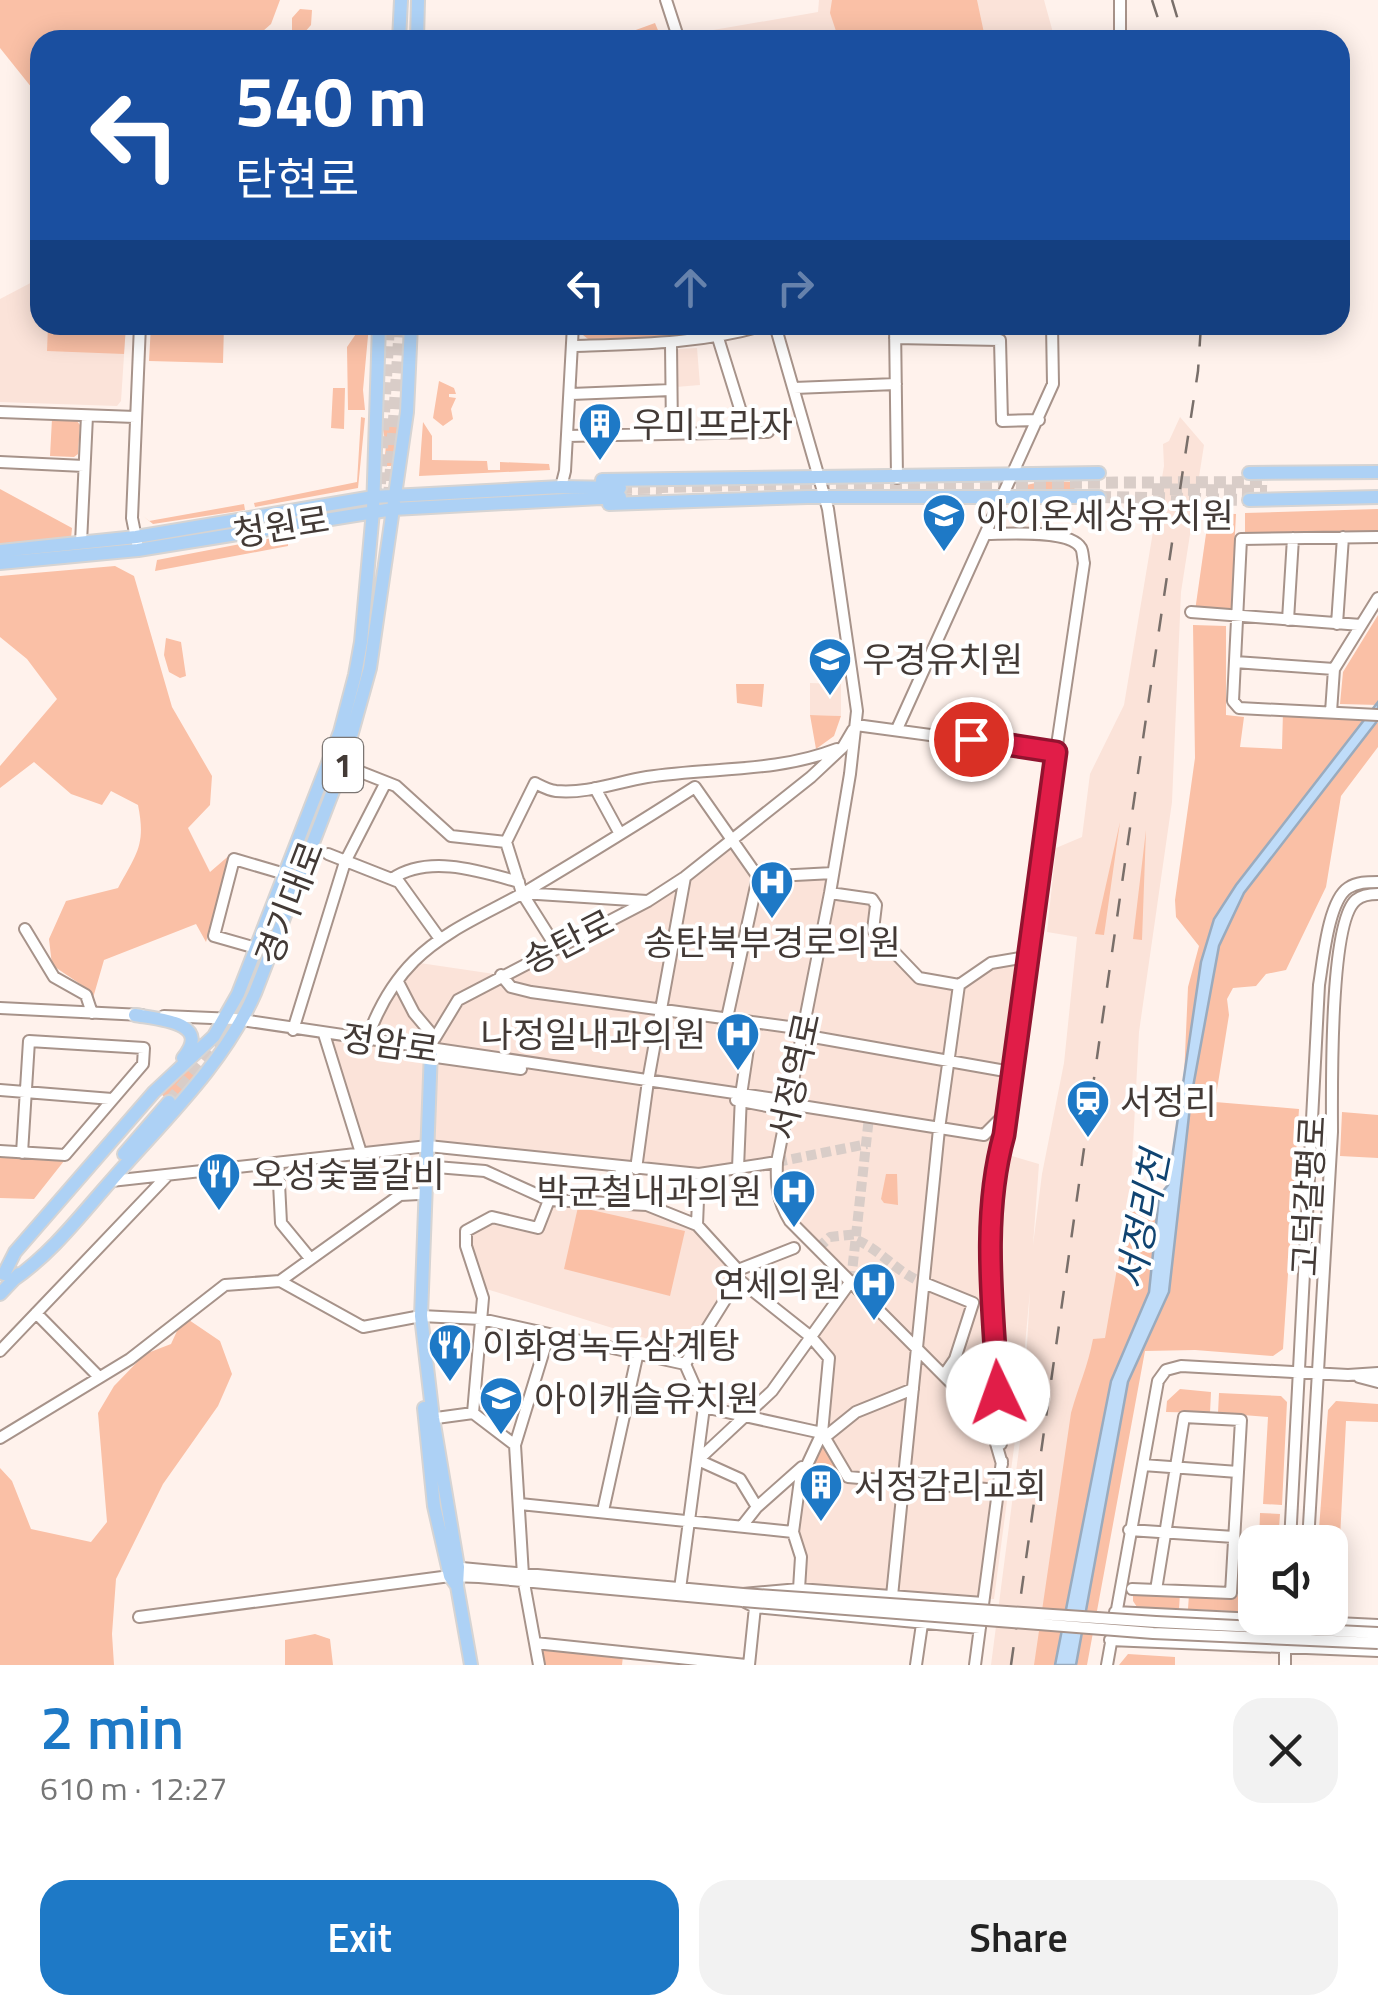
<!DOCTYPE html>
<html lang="en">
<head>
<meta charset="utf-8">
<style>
	body { margin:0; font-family:"Titillium Web","Noto Sans KR",sans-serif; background:#f2f2f2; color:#222; height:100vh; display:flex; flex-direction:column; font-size:38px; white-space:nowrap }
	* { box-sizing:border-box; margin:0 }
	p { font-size:32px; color:#767676 }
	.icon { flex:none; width:55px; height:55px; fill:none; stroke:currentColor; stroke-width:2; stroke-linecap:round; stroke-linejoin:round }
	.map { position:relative; height:1665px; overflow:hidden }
	.side { display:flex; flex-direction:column; background:#fff; flex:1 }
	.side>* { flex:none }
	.banner { position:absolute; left:30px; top:30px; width:1320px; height:305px; border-radius:30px; box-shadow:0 5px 25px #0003; background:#1a4fa0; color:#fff; overflow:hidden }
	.tools { position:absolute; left:1238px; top:1525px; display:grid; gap:20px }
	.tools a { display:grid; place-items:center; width:110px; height:110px; border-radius:20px; background:#fff; box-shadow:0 5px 25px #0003; font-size:50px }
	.pin { position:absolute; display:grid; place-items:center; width:85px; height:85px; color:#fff; margin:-42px; border:5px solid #fff; border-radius:50%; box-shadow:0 2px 10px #0007 }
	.me { position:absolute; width:110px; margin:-55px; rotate:357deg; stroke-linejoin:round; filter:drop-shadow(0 0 8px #0008) }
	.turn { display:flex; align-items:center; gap:35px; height:210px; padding:0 40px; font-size:45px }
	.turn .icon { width:130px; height:130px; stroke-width:2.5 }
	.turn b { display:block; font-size:70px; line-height:85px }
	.lanes { display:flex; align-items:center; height:95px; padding:0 40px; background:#0003; justify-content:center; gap:50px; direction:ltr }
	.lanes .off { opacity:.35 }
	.round { display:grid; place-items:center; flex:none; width:105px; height:105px; border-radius:30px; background:#f2f2f2 }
	.head { display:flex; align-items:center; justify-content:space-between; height:170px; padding:0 40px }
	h1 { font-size:60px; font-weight:600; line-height:75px; color:#1e79c6 }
	.action { display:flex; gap:20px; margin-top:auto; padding:20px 40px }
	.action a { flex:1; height:115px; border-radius:30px; background:#1e79c6; color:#fff; font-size:40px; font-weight:600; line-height:115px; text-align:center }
	.action a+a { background:#f2f2f2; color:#222 }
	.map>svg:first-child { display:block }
</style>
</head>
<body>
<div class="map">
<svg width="1378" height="1665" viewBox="0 0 1378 1665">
	<rect width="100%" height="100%" fill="#fff2ec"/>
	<path fill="#fbe3d9" d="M 819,0 L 1044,0 L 1055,40 L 692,40 L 690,34 L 818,12 Z
		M 40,278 L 40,325 L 126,325 L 121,401 L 117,406 L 0,402 L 0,299 Z
		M 697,348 L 700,385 L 676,387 L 674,355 L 679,349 Z
		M 1180,417 L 1204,445 L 1181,592 L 1172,802 L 1139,1032 L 1130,1203 L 1120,1277 L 1036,1665 L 991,1665 L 1023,1418 L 1030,1291 L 1019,1410 L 994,1599 L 799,1589 L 793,1532 L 800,1480 L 822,1433 L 829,1358 L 811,1337 L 851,1281 L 790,1221 L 777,1162 L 699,1174 L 428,1146 L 361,1153 L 324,1034 L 367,1039 L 413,962 L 501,975 L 648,901 L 734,839 L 759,877 L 833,873 L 831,893 L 872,899 L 873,930 L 919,978 L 959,985 L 991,963 L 1026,957 L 998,1152 L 1039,1164 L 1033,1245 L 1042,1174 L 1064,1063 L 1077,937 L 1047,932 L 1056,848 L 1082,837 L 1090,774 L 1124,705 L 1164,466 L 1163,444 L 1169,441 Z
		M 810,683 L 841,684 L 841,716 L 810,715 Z
		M 549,1205 L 647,1211 L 692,1227 L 731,1267 L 731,1279 L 687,1351 L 483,1288 L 467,1243 L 469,1232 L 485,1223 L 539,1235 Z"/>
	<path fill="#fac0a6" d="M 0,0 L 280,0 L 271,24 L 253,40 L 40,40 L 40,98 L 0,48 Z
		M 832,0 L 977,0 L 984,33 L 962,40 L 839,40 L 830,13 Z
		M 300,9 L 312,10 L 311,25 L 304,33 L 292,33 L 292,18 Z
		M 655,23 L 662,40 L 611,40 L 611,39 Z
		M 48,325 L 126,325 L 124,354 L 47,351 Z
		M 151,325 L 224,325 L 223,363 L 149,361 Z
		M 362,325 L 369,325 L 363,390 L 365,410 L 348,410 L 347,347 Z
		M 584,325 L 743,325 L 669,337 L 588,339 L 583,335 Z
		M 439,381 L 454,388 L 456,394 L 449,394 L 449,397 L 456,398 L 451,409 L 453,419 L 443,426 L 433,418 Z
		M 333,388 L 345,388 L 344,429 L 331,428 Z
		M 361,417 L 365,418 L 358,488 L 255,507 L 254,503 L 357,482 Z
		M 402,418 L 393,466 L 384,466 L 386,445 L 381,420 Z
		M 52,419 L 77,421 L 80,425 L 78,454 L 74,457 L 50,456 Z
		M 423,422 L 432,436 L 432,460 L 487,461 L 488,470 L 500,470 L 500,462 L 549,464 L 550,470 L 419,476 Z
		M 1046,481 L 1072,482 L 1076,486 L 1073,491 L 1017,491 L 1021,486 Z
		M 0,489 L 72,528 L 71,539 L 0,547 Z
		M 244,504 L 245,510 L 153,524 L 143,516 L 149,521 Z
		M 1378,509 L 1378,532 L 1245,533 L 1245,513 Z
		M 1209,513 L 1236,514 L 1231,608 L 1225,614 L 1195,611 Z
		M 288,535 L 288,546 L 155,571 L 157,560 Z
		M 115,566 L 134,576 L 172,707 L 212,776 L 210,805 L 188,828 L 210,872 L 232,853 L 206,942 L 196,924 L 104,960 L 93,998 L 89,990 L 52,965 L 49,939 L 66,901 L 118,888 C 137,853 146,845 138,805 L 111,791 L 102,805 L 71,794 L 34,762 L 0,788 L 0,766 L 57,699 L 27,659 L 0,637 L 0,576 Z
		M 1378,615 L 1378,705 L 1340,704 L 1343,672 Z
		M 1193,625 L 1226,626 L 1226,715 L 1244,717 L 1240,747 L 1282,749 L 1283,711 L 1378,723 L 1378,747 L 1341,796 L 1326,887 L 1286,970 L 1266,974 L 1256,986 L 1233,988 L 1227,999 L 1229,1015 L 1215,1102 L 1299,1109 L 1283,1349 L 1273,1356 L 1195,1350 L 1145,1351 L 1087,1665 L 1034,1665 L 1071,1413 C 1078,1387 1088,1366 1093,1339 L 1105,1338 L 1127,1211 L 1173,1201 L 1183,1100 L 1188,987 L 1199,946 L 1176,917 L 1175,900 L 1195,758 Z
		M 166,638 L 181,642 L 186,676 L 180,678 L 169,672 L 164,655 Z
		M 736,684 L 764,684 L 762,707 L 737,703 Z
		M 810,715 L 841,716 L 834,736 L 816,749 Z
		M 1120,822 L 1104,935 L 1095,934 Z
		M 1146,830 L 1142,940 L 1133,939 Z
		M 190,1065 L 195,1066 L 197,1073 L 175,1107 L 160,1093 Z
		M 1342,1112 L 1378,1115 L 1378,1158 L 1340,1156 Z
		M 0,1157 L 64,1161 L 34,1199 L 0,1198 Z
		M 886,1174 L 897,1174 L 898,1205 L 884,1203 L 881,1199 Z
		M 578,1207 L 685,1231 L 670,1296 L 564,1269 Z
		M 189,1320 L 220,1341 L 232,1374 L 218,1406 L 163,1484 L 116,1579 L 112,1634 L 114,1665 L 0,1665 L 0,1468 L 12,1481 L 31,1529 L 91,1542 L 107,1522 L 98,1413 L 114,1386 L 145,1354 L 171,1344 L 177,1331 Z
		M 1180,1389 L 1211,1392 L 1210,1413 L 1166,1412 L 1167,1401 Z
		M 1219,1393 L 1281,1396 L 1287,1402 L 1282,1505 L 1263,1504 L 1268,1417 L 1218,1413 Z
		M 1336,1401 L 1378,1404 L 1378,1422 L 1346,1421 L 1336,1617 L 1330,1616 L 1330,1542 L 1318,1542 L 1328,1410 Z
		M 828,1445 L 842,1471 L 806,1475 L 820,1449 Z
		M 1260,1513 L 1280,1514 L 1278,1542 L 1259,1542 Z
		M 1133,1591 L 1180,1593 L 1179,1609 L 1137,1607 L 1133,1601 Z
		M 1189,1594 L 1255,1596 L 1255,1612 L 1188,1609 Z
		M 315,1634 L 330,1639 L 333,1665 L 285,1665 L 285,1640 Z
		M 539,1646 L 623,1656 L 622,1665 L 542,1665 Z
		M 1128,1654 L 1175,1657 L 1175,1665 L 1119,1665 Z"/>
	<path fill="#bfdcf9" stroke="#9aabbe" stroke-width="2.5" d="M 1378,702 L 1378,720 L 1244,893 L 1219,946 L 1191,1098 L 1169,1292 L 1128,1382 L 1076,1665 L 1055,1665 L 1111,1381 L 1149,1292 L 1159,1196 L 1168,1185 L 1201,962 L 1214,919 L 1236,885 Z"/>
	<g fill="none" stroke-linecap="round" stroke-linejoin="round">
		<path stroke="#d9cdc8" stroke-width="10" stroke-dasharray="10 5" stroke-linecap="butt" d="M 777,1162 L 867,1144
			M 857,1240 C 884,1252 895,1272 924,1283
			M 818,1248 L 830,1237 L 858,1234
			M 851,1281 L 869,1117"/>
		<path stroke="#d9cdc8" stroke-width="12" stroke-dasharray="12 6" stroke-linecap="butt" d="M 620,488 L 785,484 L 1268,482
			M 1152,489 L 1267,491
			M 620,497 L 662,496
			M 1099,497 L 1249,500
			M 389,499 L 400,325
			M 379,502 L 389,325
			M 169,1102 L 232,1028"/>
		<g stroke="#a7938a" stroke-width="14">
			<path id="minor" d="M 666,0 L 679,40
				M 1120,40 L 1120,0
				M 775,325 L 828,509 L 857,711 L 850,774 L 830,893 L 777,1162 C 776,1185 777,1200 790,1221 L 971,1403 L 991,1426 L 1002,1464
				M 895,325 L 897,478
				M 718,338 L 747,431
				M 895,338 L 1000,340 L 1002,421 L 1039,420
				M 671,344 L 672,433
				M 572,346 C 638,344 700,344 765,325
				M 794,388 L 896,384
				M 571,394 L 671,390
				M 0,412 L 135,417
				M 567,436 L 768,432
				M 0,462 L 84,466
				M 561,487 L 565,471 L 573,325
				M 987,534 C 1006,534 1070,529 1081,548 C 1083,551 1083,560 1084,563 L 1056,752
				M 1378,537 L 1241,539 L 1233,701 L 1239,708 L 1378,715
				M 81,543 L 87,416
				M 137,543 L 132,518 L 140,325
				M 1191,612 L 1361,625
				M 1288,620 L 1293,538
				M 1337,624 L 1343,537
				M 1235,662 L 1334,669
				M 1331,712 L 1334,669 L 1378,598
				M 856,725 L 1056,752 L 1004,1135 C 978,1229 995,1346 1001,1444
				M 897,729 L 1053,384 L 1052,325
				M 343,765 L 396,786 L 451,836 L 506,842 L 522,893
				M 595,788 L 620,834
				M 506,842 L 535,783 C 541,786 548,790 556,791 C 587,794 617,782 647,777 C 712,767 775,773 837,749
				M 328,854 L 399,882 L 440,939
				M 392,879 C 428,854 480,871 519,882
				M 830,893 L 872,899 L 876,905 L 873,930 L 919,978 L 959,985 L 991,963 L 1026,957
				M 25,929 L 54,977 L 86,995 L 92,1013
				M 556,947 L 522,893 L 647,901
				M 256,948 L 214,936 L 234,859 L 285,874
				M 501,975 L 511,987 L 531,992 L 804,1029
				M 398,982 L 414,1013 L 435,1038
				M 0,1008 L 142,1015
				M 164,1016 L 235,1019 L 775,1099 L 789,1104 L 984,1135
				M 727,1018 L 758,877 L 833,873
				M 293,1030 L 345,862 L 386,782
				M 324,1034 L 361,1153
				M 802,1035 L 1011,1072
				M 367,1039 C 377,1011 393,982 414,961 C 445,930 488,913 525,892 C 582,858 639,823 695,787 L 758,877
				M 424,1048 L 435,1038 L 458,1000 L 648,901 L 685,877 L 811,777 L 843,747 L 853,730
				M 429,1056 L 521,1069
				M 0,1090 L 112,1099
				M 736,1100 L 777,1108 L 788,1104
				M 984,1135 L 1006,1113
				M 0,1151 L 65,1155 L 143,1064 L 144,1048 L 29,1041 L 22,1153
				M 278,1163 L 281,1223 L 309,1257
				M 424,1166 L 485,1171 L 549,1200 L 647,1205 L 697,1225 L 738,1270 L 738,1279 L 811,1337 L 829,1358 L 822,1433 L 800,1480 L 793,1532
				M 738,1168 L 741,1095 L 752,1022
				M 636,1169 L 648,1081 L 685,877
				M 111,1181 L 428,1146 L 699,1174 L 777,1162
				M 618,1202 L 621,1167
				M 697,1225 L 699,1174
				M 738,1270 L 794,1248
				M 280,1281 L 400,1195 L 419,1194
				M 924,1283 L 973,1303 L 955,1359 L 944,1375
				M 36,1313 L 99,1377
				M 0,1351 L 166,1177
				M 1359,1377 L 1378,1382
				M 971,1403 L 990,1400 L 998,1393
				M 704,1407 L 822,1433 L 848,1477 L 998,1490
				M 473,1413 L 483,1298 L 466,1246 L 466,1231 L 492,1217 L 538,1228 L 549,1200
				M 473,1413 L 515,1445 L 523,1575
				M 429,1419 L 473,1413
				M 825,1437 L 856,1412 L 913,1389
				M 0,1438 L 130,1359 L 225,1285 L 280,1281 L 363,1327 L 421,1316 L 481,1319 L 685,1364
				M 515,1445 L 549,1334
				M 1143,1465 L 1238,1472
				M 520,1504 L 793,1532 L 801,1557 L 799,1589
				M 757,1507 L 740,1479 L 698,1460 L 772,1391 L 851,1281
				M 603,1511 L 638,1352
				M 742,1526 L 757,1507 L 802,1467
				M 1129,1530 L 1234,1537
				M 1290,1542 L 1319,985 C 1323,962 1328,901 1348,888 C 1357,882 1367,882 1378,882
				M 1308,1542 L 1332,1132 C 1332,1093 1329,922 1356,900 C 1362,895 1370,894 1378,894
				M 451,1567 L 743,1594 L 799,1589 L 983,1603
				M 524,1583 L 539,1665
				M 680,1589 L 704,1407 L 685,1364 L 738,1279
				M 1132,1589 L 1231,1593 L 1241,1420 L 1184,1417 L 1156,1590
				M 892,1596 L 939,1129 L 959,985
				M 1115,1612 L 1378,1625
				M 139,1617 L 450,1576 L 479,1577 L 743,1601 L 755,1607 L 980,1628
				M 1110,1640 L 1378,1651
				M 535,1643 L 746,1665
				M 749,1665 L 755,1607
				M 916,1665 L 922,1624
				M 975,1665 L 1002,1461
				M 1107,1665 L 1158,1381 L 1166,1370 L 1181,1366 L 1348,1375 L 1378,1373
				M 1285,1665 L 1285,1643"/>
		</g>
		<g stroke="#d6d4d3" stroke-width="16">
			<path id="major" d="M 399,40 L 401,0
				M 417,40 L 418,0
				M 1249,473 L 1378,472
				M 602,480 L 1099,473
				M 1249,500 L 1378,497
				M 609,504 L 807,497 L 1099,497
				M 0,551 L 136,537 L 373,497 L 561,487 L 620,488
				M 0,563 L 138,550 L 393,509 L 620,497
				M 135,1015 C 158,1019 213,1022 183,1058
				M 431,1050 L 421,1316 L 433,1418 L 458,1567 L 457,1586 L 471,1665
				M 124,1154 L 169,1102
				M 4,1274 L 15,1252 L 154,1092 L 214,1036 L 238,994 L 340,732 L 355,675 L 361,642 L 373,511 L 379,325
				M 13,1280 C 52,1253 79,1217 110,1182 C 162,1122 223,1066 255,993 L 343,765 L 370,668 L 407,412 L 411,325
				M 0,1294 L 19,1274
				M 424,1408 L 434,1506 L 450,1576 L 457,1586"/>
		</g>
		<use href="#minor" stroke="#fff" stroke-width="10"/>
		<use href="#major" stroke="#add1f5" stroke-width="12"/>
		<path stroke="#796f6a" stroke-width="2.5" stroke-dasharray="18 18" stroke-linecap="butt" d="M 1152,0 L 1165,40
			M 1172,0 L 1184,40
			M 1011,1665 C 1072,1234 1132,802 1198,371 L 1201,325"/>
		<g stroke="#a7938a" stroke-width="14" stroke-linecap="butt">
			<path id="minor-bridge" d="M 743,1594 L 1156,1622 L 1378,1633
				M 743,1601 L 1153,1633 L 1378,1643"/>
		</g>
		<use href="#minor-bridge" stroke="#fff" stroke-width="10"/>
	</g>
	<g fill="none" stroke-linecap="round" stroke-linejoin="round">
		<g stroke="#92132f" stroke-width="25">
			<path id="route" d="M 971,739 L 1056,752 L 1004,1135 C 981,1217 993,1309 998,1393"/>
		</g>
		<use href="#route" stroke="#e11d48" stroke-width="18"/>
	</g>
	<defs>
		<g id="building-pin" transform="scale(2.25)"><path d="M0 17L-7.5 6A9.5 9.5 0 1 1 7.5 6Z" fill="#1e79c6" stroke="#fff"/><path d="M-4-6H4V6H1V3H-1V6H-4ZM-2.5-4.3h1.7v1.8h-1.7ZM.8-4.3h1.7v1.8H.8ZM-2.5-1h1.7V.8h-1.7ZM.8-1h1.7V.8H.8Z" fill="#fff"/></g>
		<g id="school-pin" transform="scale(2.25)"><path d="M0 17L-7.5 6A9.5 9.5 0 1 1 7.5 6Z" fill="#1e79c6" stroke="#fff"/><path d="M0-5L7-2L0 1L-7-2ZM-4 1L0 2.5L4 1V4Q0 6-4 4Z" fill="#fff"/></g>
		<g id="hospital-pin" transform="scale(2.25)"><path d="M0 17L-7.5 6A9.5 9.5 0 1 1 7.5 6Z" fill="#1e79c6" stroke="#fff"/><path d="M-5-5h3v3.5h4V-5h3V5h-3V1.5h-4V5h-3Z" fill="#fff"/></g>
		<g id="station-pin" transform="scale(2.25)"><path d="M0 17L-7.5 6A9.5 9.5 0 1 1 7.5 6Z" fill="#1e79c6" stroke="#fff"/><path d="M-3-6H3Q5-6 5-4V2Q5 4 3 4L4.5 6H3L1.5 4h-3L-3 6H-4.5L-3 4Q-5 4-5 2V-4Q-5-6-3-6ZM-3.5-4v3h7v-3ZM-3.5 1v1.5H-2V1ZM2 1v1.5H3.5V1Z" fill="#fff"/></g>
		<g id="restaurant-pin" transform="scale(2.25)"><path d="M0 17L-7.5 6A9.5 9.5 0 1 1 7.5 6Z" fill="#1e79c6" stroke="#fff"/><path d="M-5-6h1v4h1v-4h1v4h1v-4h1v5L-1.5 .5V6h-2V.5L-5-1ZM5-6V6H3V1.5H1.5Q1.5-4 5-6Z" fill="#fff"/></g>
	</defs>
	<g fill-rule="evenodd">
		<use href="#building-pin" x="600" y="424"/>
		<use href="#school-pin" x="944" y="515"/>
		<use href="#school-pin" x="830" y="659"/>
		<use href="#hospital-pin" x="772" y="882"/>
		<use href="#hospital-pin" x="738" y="1034"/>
		<use href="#station-pin" x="1088" y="1101"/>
		<use href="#restaurant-pin" x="219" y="1174"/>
		<use href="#hospital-pin" x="794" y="1191"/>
		<use href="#hospital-pin" x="874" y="1284"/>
		<use href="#restaurant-pin" x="450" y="1345"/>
		<use href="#school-pin" x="501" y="1398"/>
		<use href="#building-pin" x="821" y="1485"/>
	</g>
	<g text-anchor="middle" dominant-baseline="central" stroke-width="8" stroke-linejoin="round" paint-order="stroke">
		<rect fill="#fff" stroke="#7b7572" stroke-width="2.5" x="323" y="738" width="40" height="54" rx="8"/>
		<g font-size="32" font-weight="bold" fill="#433a36">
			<text x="343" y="765">1</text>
		</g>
		<g font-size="35" fill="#433a36" stroke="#fff" text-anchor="start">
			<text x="632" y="424">우미프라자</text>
			<text x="976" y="515">아이온세상유치원</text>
			<text x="862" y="659">우경유치원</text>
			<text x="772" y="942" text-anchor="middle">송탄북부경로의원</text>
			<text x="706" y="1034" text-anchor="end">나정일내과의원</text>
			<text x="1120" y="1101">서정리</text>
			<text x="252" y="1174">오성숯불갈비</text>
			<text x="762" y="1191" text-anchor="end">박균철내과의원</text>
			<text x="842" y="1284" text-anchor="end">연세의원</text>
			<text x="482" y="1345">이화영녹두삼계탕</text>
			<text x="534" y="1398">아이캐슬유치원</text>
			<text x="854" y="1485">서정감리교회</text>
		</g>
		<g font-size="35" fill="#433a36" stroke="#fff">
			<text transform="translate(281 526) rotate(-9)">청원로</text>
			<text transform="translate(289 903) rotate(-69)">경기대로</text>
			<text transform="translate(568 941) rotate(-27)">송탄로</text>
			<text transform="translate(390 1043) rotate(8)">정암로</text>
			<text transform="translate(794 1076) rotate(-78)">서정역로</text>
			<text transform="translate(1308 1196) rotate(-87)">고덕갈평로</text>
		</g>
		<g font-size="38" font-style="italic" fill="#104471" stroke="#fff">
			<text transform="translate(1142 1220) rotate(-79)">서정리천</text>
		</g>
	</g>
</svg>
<div class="tools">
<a><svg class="icon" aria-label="sound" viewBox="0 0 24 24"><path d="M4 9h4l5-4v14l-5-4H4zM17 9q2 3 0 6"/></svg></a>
</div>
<div class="pin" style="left:971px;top:739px;background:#d93025"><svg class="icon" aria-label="arrive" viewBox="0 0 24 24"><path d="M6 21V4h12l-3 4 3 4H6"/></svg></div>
<svg class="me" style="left:998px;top:1393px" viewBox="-20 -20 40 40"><circle r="19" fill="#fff"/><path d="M0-13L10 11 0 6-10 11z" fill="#e11d48"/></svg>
<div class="banner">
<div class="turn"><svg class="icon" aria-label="left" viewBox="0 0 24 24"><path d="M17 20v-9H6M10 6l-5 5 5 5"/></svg><div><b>540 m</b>탄현로</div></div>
<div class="lanes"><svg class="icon" aria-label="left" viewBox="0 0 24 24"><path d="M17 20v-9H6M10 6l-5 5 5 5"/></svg><svg class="icon off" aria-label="ahead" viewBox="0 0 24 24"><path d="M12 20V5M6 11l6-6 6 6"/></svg><svg class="icon off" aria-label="right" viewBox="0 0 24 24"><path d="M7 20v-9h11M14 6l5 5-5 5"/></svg></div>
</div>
</div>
<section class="side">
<div class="head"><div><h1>2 min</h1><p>610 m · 12:27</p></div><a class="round"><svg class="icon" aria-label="close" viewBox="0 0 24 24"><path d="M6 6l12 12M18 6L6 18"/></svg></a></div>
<div class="action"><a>Exit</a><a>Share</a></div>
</section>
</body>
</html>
